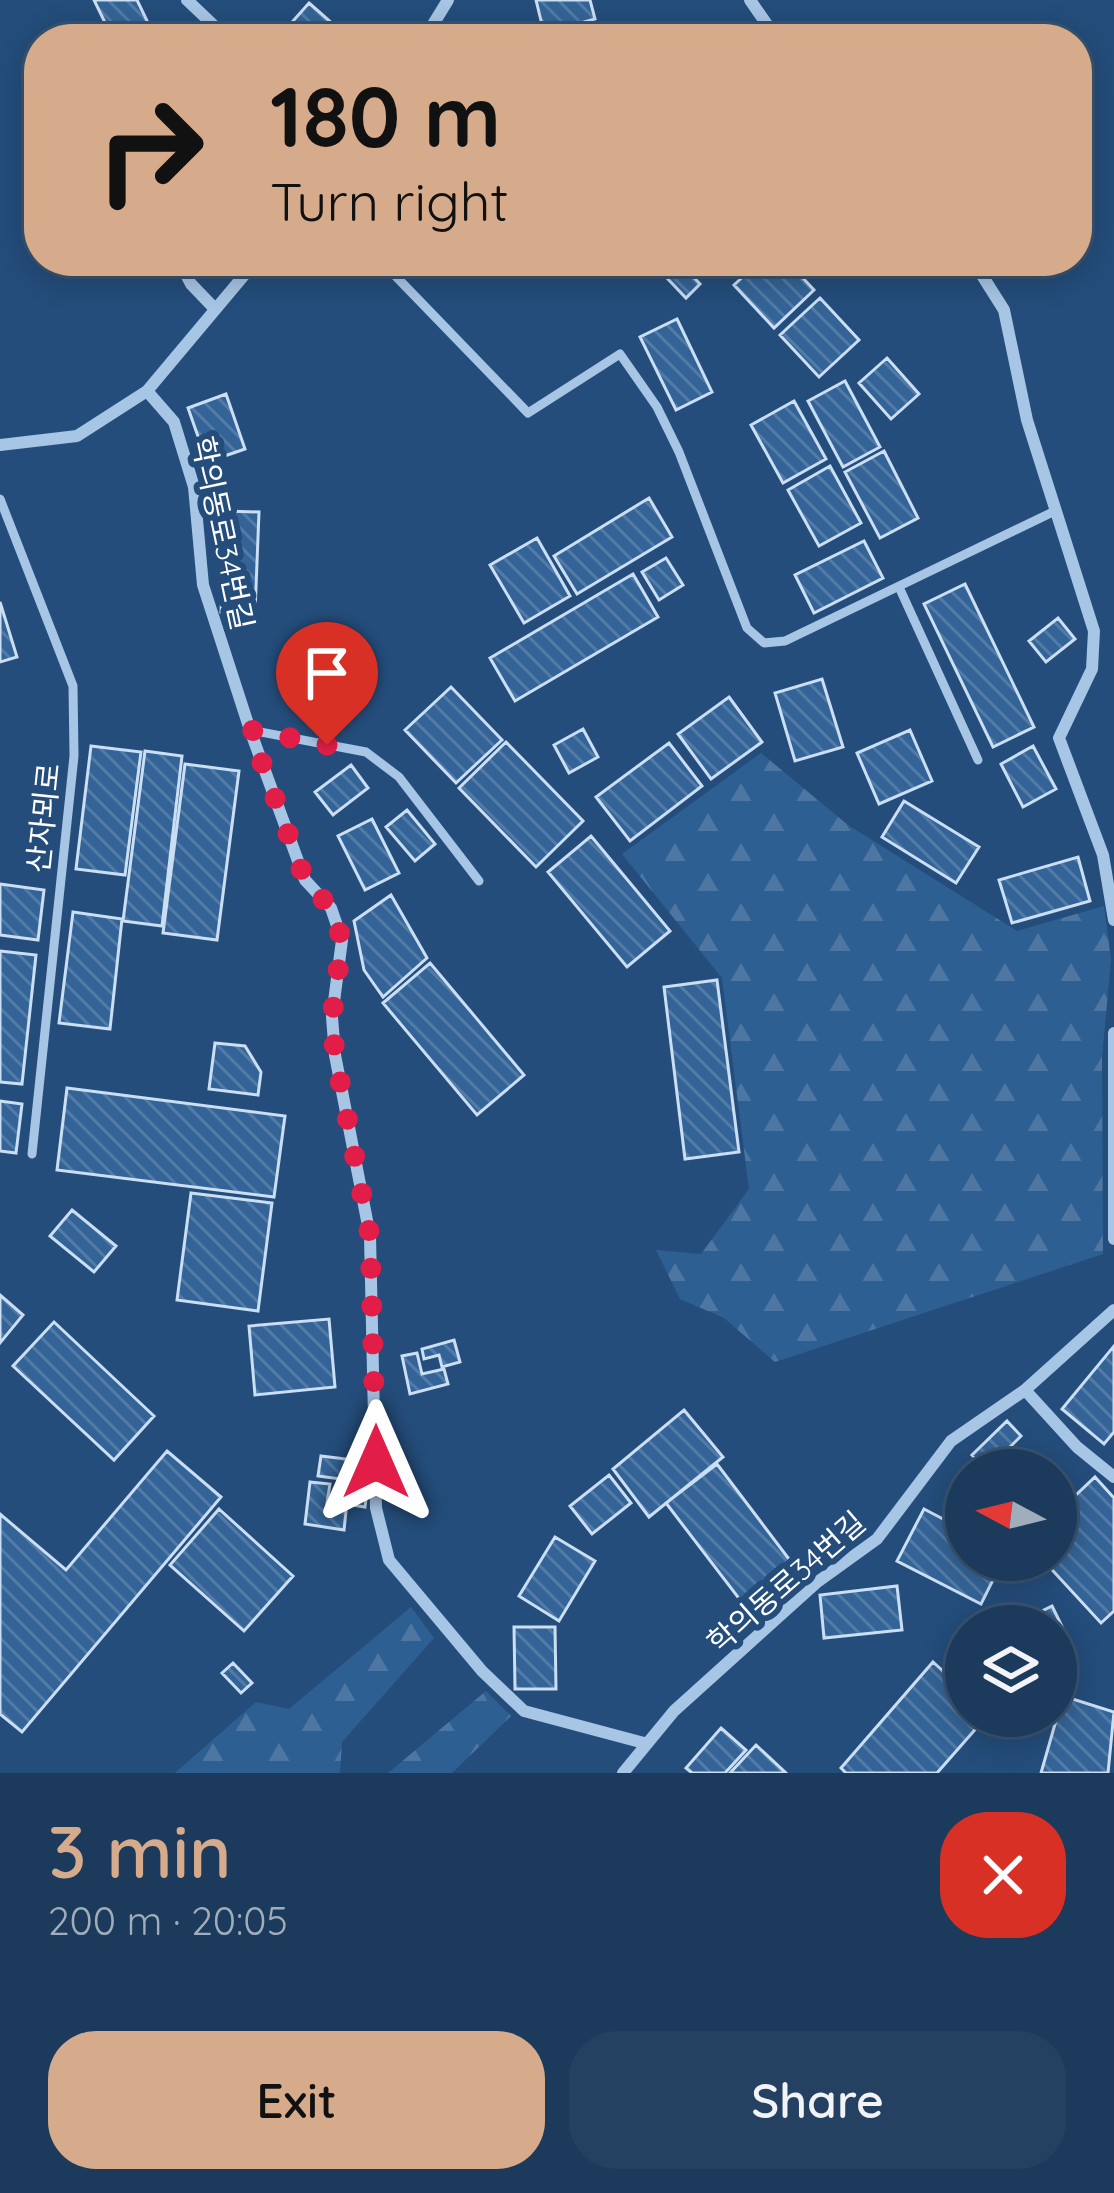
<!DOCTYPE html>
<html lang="en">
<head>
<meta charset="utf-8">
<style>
	body { margin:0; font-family:Quicksand,"Noto Sans KR",sans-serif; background:#244162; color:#f1f3f6; height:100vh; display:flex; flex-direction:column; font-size:45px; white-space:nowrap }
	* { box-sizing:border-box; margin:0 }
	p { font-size:39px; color:#a0adbb }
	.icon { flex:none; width:66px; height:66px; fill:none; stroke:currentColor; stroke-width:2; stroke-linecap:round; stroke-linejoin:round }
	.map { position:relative; height:1773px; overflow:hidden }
	.panel { display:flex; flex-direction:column; background:#1b3a5c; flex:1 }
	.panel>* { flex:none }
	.hud { position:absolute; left:24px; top:24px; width:1068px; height:252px; border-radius:48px; box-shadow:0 6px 30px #0003,0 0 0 3px #395472; background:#d6ab8b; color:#111; overflow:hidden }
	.needle { width:78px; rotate:277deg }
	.fabs { position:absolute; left:945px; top:1449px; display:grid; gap:24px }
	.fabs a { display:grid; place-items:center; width:132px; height:132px; border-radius:50%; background:#1b3a5c; box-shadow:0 6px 30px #0003,0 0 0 3px #395472; font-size:60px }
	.pin { position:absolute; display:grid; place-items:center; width:102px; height:102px; color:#fff; margin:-123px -51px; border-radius:50% 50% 50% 0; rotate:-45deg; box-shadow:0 0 12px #0007 }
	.pin .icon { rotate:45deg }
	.me { position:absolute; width:132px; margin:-66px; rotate:0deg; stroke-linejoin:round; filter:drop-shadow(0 0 9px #0008) }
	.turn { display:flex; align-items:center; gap:42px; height:252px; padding:0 48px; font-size:54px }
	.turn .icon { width:156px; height:156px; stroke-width:2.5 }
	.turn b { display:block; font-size:84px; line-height:102px }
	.round { display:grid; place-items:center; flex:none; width:126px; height:126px; border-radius:48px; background:#244162 }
	.overview { display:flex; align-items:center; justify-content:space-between; height:204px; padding:0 48px }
	h1 { font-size:72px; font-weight:600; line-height:90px; color:#d6ab8b }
	.button { display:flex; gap:24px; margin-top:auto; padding:24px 48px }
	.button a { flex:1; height:138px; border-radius:48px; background:#d6ab8b; color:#111; font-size:48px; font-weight:600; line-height:138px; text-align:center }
	.button a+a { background:#244162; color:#f1f3f6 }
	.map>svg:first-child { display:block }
</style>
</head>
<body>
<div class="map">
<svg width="1114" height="1773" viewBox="0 0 1114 1773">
	<defs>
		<pattern id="forest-firs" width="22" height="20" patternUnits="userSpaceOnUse" patternTransform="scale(3)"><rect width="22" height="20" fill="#2e5f92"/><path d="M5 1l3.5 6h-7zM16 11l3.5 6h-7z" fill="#4d77a2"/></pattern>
		<pattern id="building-back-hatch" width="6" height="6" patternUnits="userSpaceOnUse" patternTransform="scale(3)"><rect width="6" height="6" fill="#346497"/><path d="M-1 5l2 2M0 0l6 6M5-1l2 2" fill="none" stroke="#527ba7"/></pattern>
	</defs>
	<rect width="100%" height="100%" fill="#244d7b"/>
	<path fill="url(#forest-firs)" d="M 761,753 L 848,825 L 1017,931 L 1104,906 L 1111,960 L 1102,1057 L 1103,1254 L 775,1362 L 724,1318 L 680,1299 L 656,1250 L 701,1254 L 749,1189 L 722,978 L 622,854 Z
		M 411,1607 L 434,1638 L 342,1742 L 340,1773 L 175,1773 L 256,1702 L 289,1709 Z
		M 486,1691 L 511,1716 L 452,1773 L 388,1773 Z"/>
	<path fill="url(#building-back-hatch)" stroke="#cadef4" stroke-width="3" d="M 94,0 L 137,0 L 151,29 L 131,39 L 113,39 Z
		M 536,0 L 590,0 L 595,19 L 544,33 Z
		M 309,3 L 350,39 L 277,39 Z
		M 590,26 L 593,39 L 555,39 L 554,35 Z
		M 760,261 L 787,261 L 814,290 L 774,328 L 734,285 Z
		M 680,263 L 700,284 L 686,298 L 666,277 Z
		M 820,298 L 859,340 L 819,377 L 780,335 Z
		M 677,319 L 712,392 L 676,410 L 640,337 Z
		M 887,358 L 919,394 L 891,419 L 859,383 Z
		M 845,381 L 880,447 L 843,467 L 808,401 Z
		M 226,394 L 245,449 L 207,462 L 188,408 Z
		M 794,401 L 826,459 L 783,483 L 751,425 Z
		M 884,451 L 918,518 L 880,538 L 845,472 Z
		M 830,466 L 861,523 L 819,546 L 788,490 Z
		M 649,498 L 672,537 L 577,594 L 554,556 Z
		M 225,511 L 259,512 L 255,613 L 221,612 Z
		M 537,538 L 570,596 L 524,623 L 490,565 Z
		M 864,541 L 883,578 L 814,613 L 795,575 Z
		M 666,558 L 683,585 L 659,600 L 642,572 Z
		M 633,574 L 658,617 L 515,701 L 490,658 Z
		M 965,584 L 1034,727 L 993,747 L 924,604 Z
		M 0,602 L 17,657 L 0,662 Z
		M 1058,618 L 1075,639 L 1046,662 L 1029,641 Z
		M 822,679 L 843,747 L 795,761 L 775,693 Z
		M 451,687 L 502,740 L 456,783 L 405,730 Z
		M 729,697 L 762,742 L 711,779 L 678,734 Z
		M 583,729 L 598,757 L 569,773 L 554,745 Z
		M 910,730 L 932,781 L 879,804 L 857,753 Z
		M 506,742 L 583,821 L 536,867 L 459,788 Z
		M 669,743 L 702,786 L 630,841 L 596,797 Z
		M 91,746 L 141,752 L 125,875 L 76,869 Z
		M 1033,746 L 1056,789 L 1023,807 L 1001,764 Z
		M 145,751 L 182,756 L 162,926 L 123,921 Z
		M 185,764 L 239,771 L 217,940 L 163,933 Z
		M 351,765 L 368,788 L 333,815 L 315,792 Z
		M 904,801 L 979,847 L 956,883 L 882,837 Z
		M 407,810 L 435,844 L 415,861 L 386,827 Z
		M 372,819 L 399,873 L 365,890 L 338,836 Z
		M 591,836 L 670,931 L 627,967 L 548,872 Z
		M 1078,857 L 1090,901 L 1012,923 L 999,880 Z
		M 0,884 L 44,890 L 38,940 L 0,935 Z
		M 391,895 L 427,958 L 383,997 L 364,970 L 354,921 Z
		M 73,912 L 122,919 L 110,1029 L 59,1023 Z
		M 0,951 L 36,955 L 22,1084 L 0,1082 Z
		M 430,963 L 524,1075 L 477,1115 L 383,1003 Z
		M 717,980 L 739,1152 L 685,1159 L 664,987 Z
		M 215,1043 L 245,1046 L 261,1072 L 258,1095 L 209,1089 Z
		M 67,1088 L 285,1116 L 274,1197 L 57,1170 Z
		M 0,1101 L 22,1104 L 16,1153 L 0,1151 Z
		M 191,1193 L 272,1203 L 258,1311 L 177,1300 Z
		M 72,1210 L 116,1246 L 94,1272 L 50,1236 Z
		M 0,1295 L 23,1315 L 0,1343 Z
		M 329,1319 L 335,1387 L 255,1395 L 249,1326 Z
		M 54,1322 L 154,1416 L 114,1460 L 13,1366 Z
		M 454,1340 L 460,1362 L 442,1367 L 439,1355 L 424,1359 L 422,1349 Z
		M 1114,1346 L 1114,1432 L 1104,1444 L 1062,1409 Z
		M 417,1353 L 422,1374 L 444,1369 L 448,1384 L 410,1394 L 402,1356 Z
		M 684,1410 L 723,1457 L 649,1517 L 613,1469 Z
		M 1007,1421 L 1021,1436 L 1001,1456 L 1013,1469 L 987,1470 L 972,1455 Z
		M 167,1451 L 221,1497 L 22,1732 L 0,1714 L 0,1514 L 66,1570 Z
		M 321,1456 L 371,1462 L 365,1507 L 345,1504 L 348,1480 L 318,1476 Z
		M 717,1464 L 798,1571 L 747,1609 L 666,1503 Z
		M 609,1475 L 631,1503 L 592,1534 L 570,1506 Z
		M 1095,1477 L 1114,1498 L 1114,1611 L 1101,1623 L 1043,1560 L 1056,1560 L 1056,1514 Z
		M 310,1482 L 330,1484 L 326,1509 L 346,1511 L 344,1530 L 305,1524 Z
		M 219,1509 L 293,1576 L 244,1631 L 170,1565 Z
		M 924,1509 L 966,1531 L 966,1560 L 1003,1560 L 981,1604 L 897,1561 Z
		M 555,1537 L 595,1561 L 559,1621 L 519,1596 Z
		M 897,1586 L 902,1630 L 824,1638 L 820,1595 Z
		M 1052,1606 L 1075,1653 L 1056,1662 L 1056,1626 L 1012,1626 Z
		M 514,1627 L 555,1627 L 556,1689 L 515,1689 Z
		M 933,1662 L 966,1692 L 966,1716 L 987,1716 L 937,1773 L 846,1773 L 841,1768 Z
		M 233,1663 L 252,1683 L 241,1693 L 222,1673 Z
		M 1063,1696 L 1114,1712 L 1108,1773 L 1041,1773 Z
		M 721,1728 L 746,1750 L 725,1773 L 692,1773 L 686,1768 Z
		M 756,1745 L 786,1773 L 730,1773 Z"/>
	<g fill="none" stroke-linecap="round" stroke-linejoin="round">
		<path stroke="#a7c5e4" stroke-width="9" d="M 381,261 L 528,413 L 620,354 L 657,407 L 679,452 L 747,628 L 764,643 L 785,641 L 1055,511
			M 0,499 L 73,686 L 74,756 L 32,1154
			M 899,587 L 978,760
			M 250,730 L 366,752 L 399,777 L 479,881"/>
		<path stroke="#a7c5e4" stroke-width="12" d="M 187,0 L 228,39
			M 750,0 L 777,39
			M 424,39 L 448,0
			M 179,261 L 191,284 L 215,309
			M 973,261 L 1004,310 L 1027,420 L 1094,631 L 1092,669 L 1059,738 L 1103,855 L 1114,920
			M 147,391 L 174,422 L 194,487 L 203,585 L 250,730 L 305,880 L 331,908 L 342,940 L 332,1017 L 335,1055 L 370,1236 L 376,1508 L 389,1560 L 482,1671 L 524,1711 L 644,1743
			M 0,445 L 77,436 L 147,391 L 256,261
			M 1114,1033 L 1114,1239
			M 1025,1390 L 1077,1447 L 1114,1477
			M 623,1773 L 674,1711 L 816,1583 L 877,1539 L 951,1441 L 1025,1390 L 1114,1310"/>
	</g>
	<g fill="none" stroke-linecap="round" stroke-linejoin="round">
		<path stroke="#e11d48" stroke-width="21" stroke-dasharray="0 37.8" d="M 327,745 L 250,730 L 305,880 L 331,908 L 342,940 L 332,1017 L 335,1055 L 370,1236 L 376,1462"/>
	</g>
	<g text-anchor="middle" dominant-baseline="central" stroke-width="12" stroke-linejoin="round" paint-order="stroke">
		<g font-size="30" fill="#fff" stroke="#244d7b">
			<text transform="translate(223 533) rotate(78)">학의동로34번길</text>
			<text transform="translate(43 818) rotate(-84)">산자뫼로</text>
			<text transform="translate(786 1582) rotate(-41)">학의동로34번길</text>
		</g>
	</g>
</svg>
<div class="fabs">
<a><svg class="needle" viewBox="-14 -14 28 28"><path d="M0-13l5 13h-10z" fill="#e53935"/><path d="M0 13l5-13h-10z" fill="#a0adbb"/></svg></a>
<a><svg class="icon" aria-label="layers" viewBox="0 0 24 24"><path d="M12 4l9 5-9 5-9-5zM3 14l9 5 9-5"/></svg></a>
</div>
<div class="pin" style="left:327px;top:745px;background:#d93025"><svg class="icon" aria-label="arrive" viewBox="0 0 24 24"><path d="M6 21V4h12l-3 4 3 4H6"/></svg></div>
<svg class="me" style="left:376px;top:1462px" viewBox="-20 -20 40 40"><path d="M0-17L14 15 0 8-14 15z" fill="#e11d48" stroke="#fff" stroke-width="4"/></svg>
<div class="hud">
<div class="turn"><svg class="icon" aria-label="right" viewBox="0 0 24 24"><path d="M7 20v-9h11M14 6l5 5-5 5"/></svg><div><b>180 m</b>Turn right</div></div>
</div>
</div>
<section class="panel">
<div class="overview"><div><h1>3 min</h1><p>200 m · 20:05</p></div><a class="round" style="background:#d93025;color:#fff"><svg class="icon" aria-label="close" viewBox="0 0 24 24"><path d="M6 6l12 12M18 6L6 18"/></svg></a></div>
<div class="button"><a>Exit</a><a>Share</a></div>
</section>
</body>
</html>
